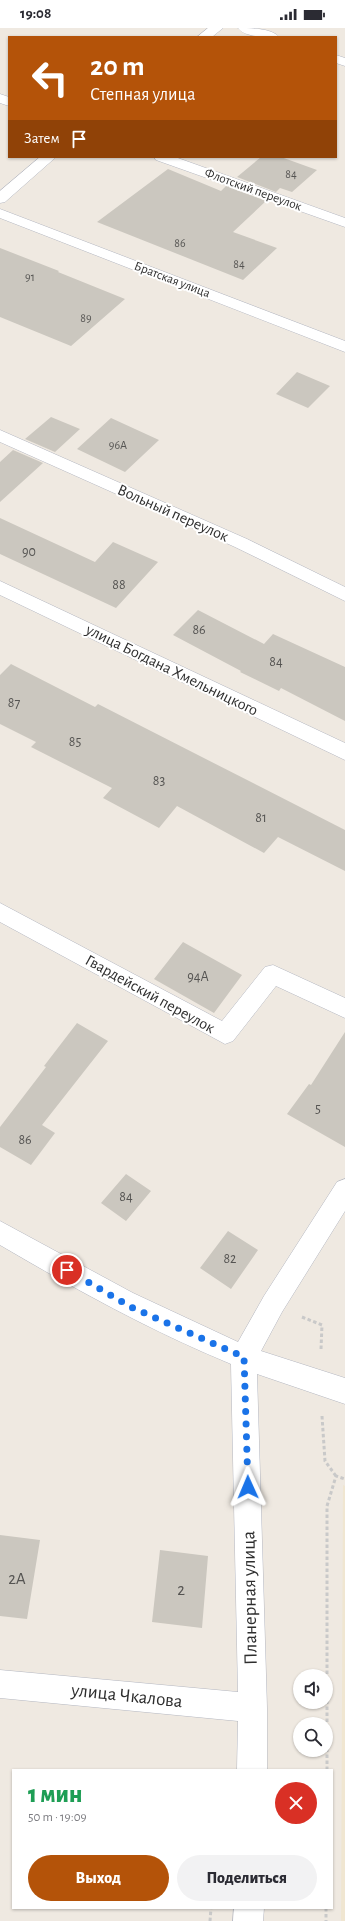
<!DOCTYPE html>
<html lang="ru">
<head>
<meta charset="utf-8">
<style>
	body { margin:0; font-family:"Alegreya Sans",sans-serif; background:#f2f2f3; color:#2b2b33; height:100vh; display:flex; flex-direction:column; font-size:15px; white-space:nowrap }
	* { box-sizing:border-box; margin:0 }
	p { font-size:13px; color:#7c7c81 }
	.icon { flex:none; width:22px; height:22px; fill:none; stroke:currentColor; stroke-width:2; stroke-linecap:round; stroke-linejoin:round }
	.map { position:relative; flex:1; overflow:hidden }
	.drawer { position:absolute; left:12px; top:1741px; width:321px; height:140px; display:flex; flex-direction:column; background:#fff; border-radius:0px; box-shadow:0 1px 3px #0004 }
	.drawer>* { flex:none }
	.banner { position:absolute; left:8px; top:8px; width:329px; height:122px; border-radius:0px; box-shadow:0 1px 3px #0004; background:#b45309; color:#fff; overflow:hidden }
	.tools { position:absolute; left:293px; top:1641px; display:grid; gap:8px }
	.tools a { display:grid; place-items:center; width:40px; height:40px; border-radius:50%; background:#fff; box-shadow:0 1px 3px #0004; font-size:20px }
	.pin { position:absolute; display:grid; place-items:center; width:34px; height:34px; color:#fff; margin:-17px; border:2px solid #fff; border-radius:50%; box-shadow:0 1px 4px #0007 }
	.me { position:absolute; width:44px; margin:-22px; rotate:359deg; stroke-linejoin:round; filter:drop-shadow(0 0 3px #0008) }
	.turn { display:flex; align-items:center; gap:14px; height:84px; padding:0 16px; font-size:18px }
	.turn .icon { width:52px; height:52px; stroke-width:2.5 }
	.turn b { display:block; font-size:28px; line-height:34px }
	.then { display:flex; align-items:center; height:38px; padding:0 16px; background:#0003; gap:8px; font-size:15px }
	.round { display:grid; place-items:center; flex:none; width:42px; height:42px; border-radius:21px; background:#f2f2f3 }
	.summary { display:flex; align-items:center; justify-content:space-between; height:68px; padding:0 16px }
	h1 { font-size:24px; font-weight:800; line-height:30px; color:#1e9e55 }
	.button { display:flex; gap:8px; margin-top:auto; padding:8px 16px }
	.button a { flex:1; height:46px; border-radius:24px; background:#b45309; color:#fff; font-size:16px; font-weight:800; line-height:46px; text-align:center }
	.button a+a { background:#f2f2f3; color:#2b2b33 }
	.status { display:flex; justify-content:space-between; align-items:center; height:28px; padding:0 20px; background:#fff; direction:ltr }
	.status svg { height:11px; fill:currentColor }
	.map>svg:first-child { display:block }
</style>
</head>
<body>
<div class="status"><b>19:08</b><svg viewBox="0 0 49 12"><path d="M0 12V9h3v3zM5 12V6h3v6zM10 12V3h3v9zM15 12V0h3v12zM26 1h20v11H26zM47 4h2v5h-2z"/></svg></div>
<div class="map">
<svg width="345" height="1893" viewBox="0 0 345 1893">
	<rect width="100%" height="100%" fill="#efe9e1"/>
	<path fill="#f0e6d1" d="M 343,1457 L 345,1458 L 345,1893 L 341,1893 Z"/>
	<path fill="#cbc7bf" d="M 261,129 L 281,129 L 317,142 L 292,164 L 280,160 L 276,164 L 237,149 Z
		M 168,141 L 221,163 L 226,158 L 266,173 L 233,204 L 277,220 L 243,252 L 97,194 Z
		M 0,220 L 59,243 L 58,244 L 125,271 L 71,318 L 0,289 Z
		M 297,344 L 330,358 L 308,380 L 276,366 Z
		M 51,389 L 80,401 L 55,424 L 25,411 Z
		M 111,390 L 159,412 L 125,444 L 77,421 Z
		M 13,422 L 43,435 L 0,474 L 0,434 Z
		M 0,490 L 95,534 L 113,514 L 158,534 L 116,580 L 0,526 Z
		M 198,582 L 264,616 L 273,606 L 345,639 L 345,693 L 281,660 L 279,663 L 240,644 L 241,643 L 173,607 Z
		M 11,636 L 95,679 L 98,676 L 345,802 L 345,843 L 278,809 L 264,825 L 177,778 L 159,800 L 103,770 L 112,760 L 31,719 L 36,714 L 0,696 L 0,647 Z
		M 183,914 L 242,947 L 214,985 L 154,951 Z
		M 77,995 L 108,1013 L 42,1097 L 55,1105 L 31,1137 L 0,1119 L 0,1099 L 46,1039 L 44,1038 Z
		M 345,1004 L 345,1119 L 287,1086 L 309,1056 L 311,1057 Z
		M 126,1146 L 151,1163 L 126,1193 L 101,1175 Z
		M 228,1203 L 258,1222 L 231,1261 L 200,1240 Z
		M 0,1507 L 40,1512 L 27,1591 L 0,1588 Z
		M 160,1522 L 208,1528 L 202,1600 L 152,1594 Z"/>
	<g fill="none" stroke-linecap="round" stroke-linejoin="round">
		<g stroke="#b4b7c1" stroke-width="1">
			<path id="minor" d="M 208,0 L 223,0 L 212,9 L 197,9 Z
				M 238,0 C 249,0 272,0 279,9 C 268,9 245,10 238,0 Z
				M 336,27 L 345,30 L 345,38 L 336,35 Z
				M 0,66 L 9,69 L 9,78 L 0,75 Z
				M 40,129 L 56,129 L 5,174 L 0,175 L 0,163 Z
				M 154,129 L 175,129 L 345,190 L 345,199 L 156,132 Z
				M 0,181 L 345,313 L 345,324 L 0,190 Z
				M 0,402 L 247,511 L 345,559 L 345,573 L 235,519 L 0,414 Z
				M 0,553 L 345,715 L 345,732 L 0,567 Z
				M 0,875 L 222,993 L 265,939 L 273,937 L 345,970 L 345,990 L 276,958 L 233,1013 L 225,1016 L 0,894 Z
				M 345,1151 L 345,1183 L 282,1284 L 261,1323 L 345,1350 L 345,1376 L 257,1346 L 267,1680 L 267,1742 L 237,1742 L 238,1693 L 0,1670 L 0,1642 L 238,1664 L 231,1336 C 151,1303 75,1261 0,1217 L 0,1193 L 133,1265 L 238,1314 L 264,1268 L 337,1154 Z
				M 234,1880 L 264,1880 L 263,1893 L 233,1893 Z"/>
		</g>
		<path stroke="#c9c9c9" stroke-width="3" stroke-dasharray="3.5 2.5" stroke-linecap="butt" d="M 302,1289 L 322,1297 L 321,1321
			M 322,1388 L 325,1433 L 336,1448
			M 327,1742 L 327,1478 L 336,1448 L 345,1451
			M 326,1880 L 326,1893
			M 210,1893 L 211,1880"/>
		<use href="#minor" fill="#fff" fill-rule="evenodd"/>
	</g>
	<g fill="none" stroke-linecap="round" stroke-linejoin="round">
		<path stroke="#1a73e8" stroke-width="7" stroke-dasharray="0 12.6" d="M 67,1242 L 133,1280 L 244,1329 L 248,1459"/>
	</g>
	<g text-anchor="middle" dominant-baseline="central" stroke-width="4" stroke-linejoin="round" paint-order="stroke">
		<g font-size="12" fill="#555452">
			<text x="291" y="146">84</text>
			<text x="180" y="215">86</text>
			<text x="239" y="236">84</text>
			<text x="30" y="249">91</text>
			<text x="86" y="290">89</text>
			<text x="118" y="417">96А</text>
		</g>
		<g font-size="13" fill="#2e2e2e" stroke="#fff">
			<text transform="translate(253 162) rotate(20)">Флотский переулок</text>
			<text transform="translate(172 252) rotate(21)">Братская улица</text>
		</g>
		<g font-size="14" fill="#555452">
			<text x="29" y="524">90</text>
			<text x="119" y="557">88</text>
			<text x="199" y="602">86</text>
			<text x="276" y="634">84</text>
			<text x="14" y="675">87</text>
			<text x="75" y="714">85</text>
			<text x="159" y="753">83</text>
			<text x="261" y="790">81</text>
			<text x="198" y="949">94А</text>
			<text x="318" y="1081">5</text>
			<text x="25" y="1112">86</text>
			<text x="126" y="1169">84</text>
			<text x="230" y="1231">82</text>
		</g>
		<g font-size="16" fill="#2e2e2e" stroke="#fff">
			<text transform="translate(173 485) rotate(24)">Вольный переулок</text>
			<text transform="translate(172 642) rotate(26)">улица Богдана Хмельницкого</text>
			<text transform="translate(150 966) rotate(29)">Гвардейский переулок</text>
		</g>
		<g font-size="17" fill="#555452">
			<text x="17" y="1550">2А</text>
			<text x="181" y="1561">2</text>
		</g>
		<g font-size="19" fill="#2e2e2e" stroke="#fff">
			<text transform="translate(250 1570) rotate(-91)">Планерная улица</text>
			<text transform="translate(127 1668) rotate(6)">улица Чкалова</text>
		</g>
	</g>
</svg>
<div class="tools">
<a><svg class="icon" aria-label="sound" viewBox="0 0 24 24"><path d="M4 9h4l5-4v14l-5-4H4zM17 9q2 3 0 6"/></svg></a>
<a><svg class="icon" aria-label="search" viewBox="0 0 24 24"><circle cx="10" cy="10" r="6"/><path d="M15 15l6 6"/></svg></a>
</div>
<div class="pin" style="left:67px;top:1242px;background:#d93025"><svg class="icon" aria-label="arrive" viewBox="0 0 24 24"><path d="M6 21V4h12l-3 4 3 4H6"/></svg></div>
<svg class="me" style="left:248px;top:1459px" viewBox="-20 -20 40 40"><path d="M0-17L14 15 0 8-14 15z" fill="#1a73e8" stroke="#fff" stroke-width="4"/></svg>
<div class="banner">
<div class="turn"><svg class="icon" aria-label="left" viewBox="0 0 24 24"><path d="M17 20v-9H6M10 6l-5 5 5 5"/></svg><div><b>20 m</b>Степная улица</div></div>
<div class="then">Затем<svg class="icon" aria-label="arrive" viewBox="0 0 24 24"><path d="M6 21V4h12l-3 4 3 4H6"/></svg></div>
</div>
<section class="drawer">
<div class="summary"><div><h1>1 мин</h1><p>50 m · 19:09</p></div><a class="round" style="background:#d93025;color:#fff"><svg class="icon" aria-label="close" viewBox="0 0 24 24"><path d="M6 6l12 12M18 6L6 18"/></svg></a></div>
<div class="button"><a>Выход</a><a>Поделиться</a></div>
</section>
</div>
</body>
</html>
